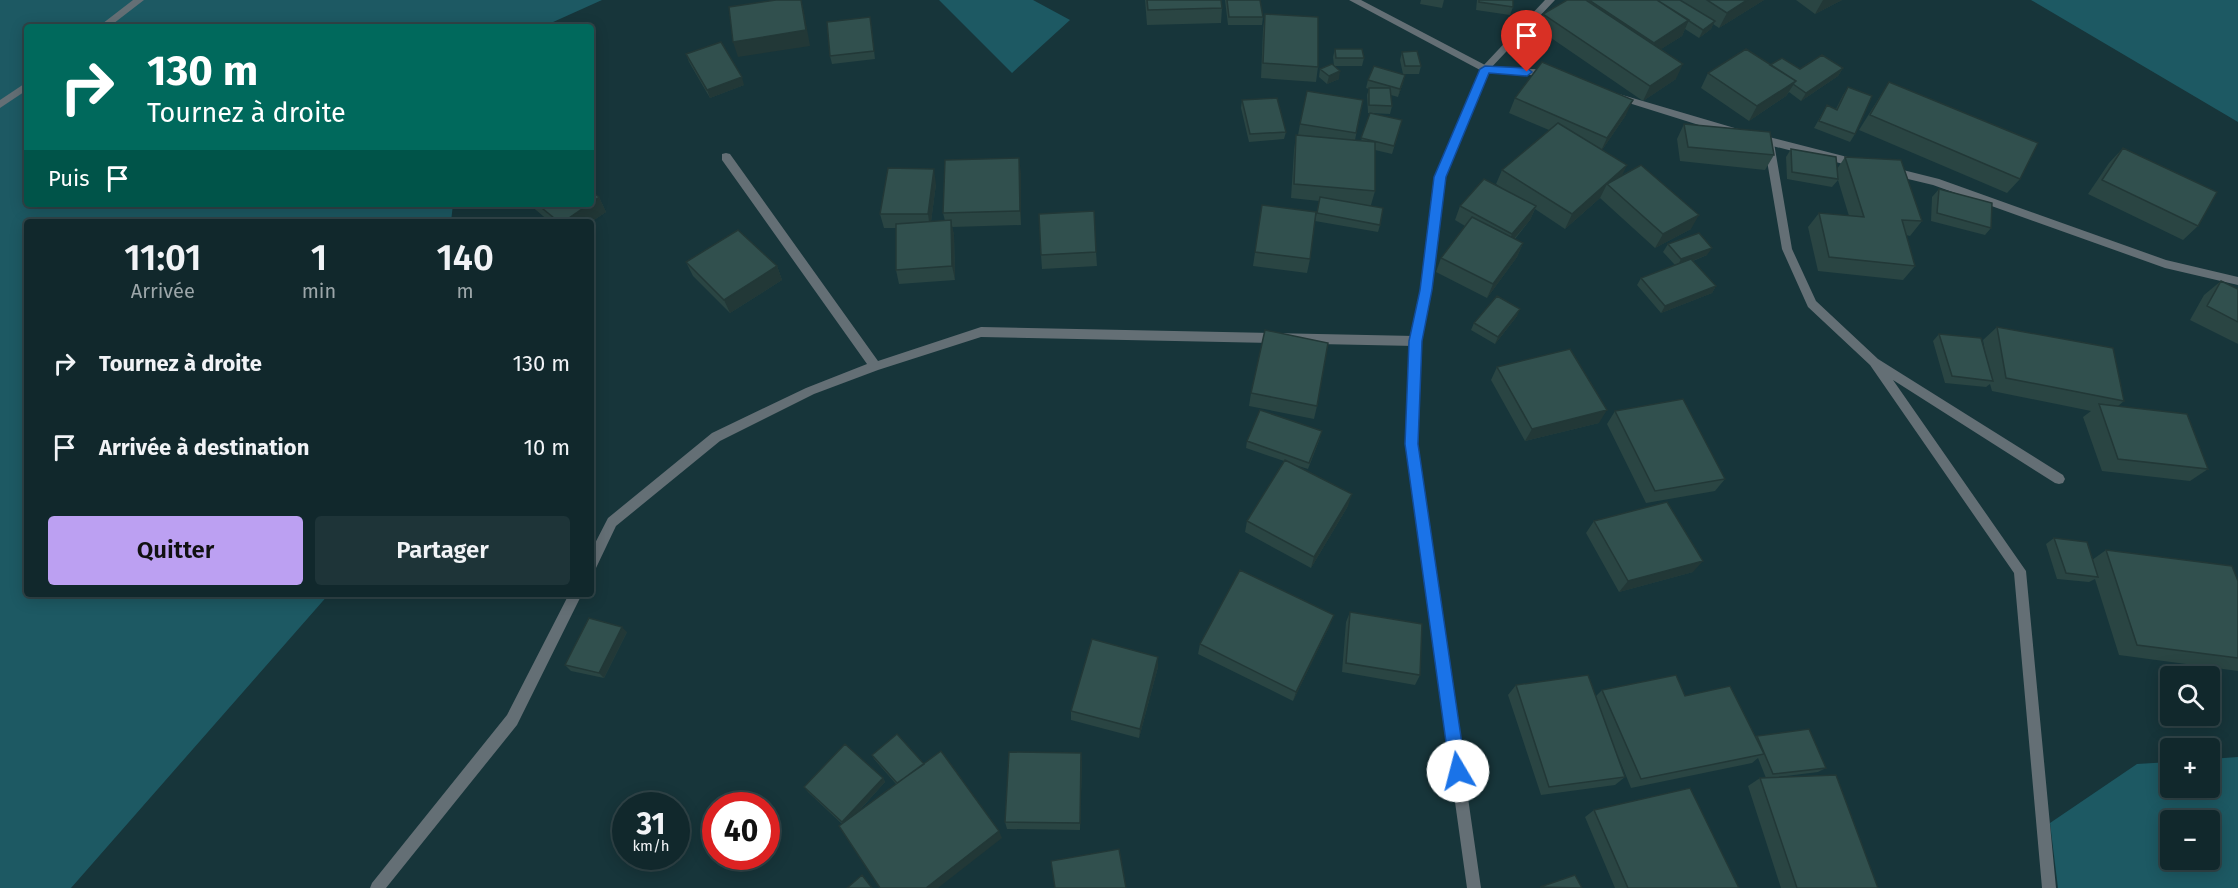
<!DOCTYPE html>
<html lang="fr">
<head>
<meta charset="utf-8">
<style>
	body { margin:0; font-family:"Fira Sans",sans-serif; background:#1e3438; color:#f1f3f6; height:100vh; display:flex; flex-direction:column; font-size:22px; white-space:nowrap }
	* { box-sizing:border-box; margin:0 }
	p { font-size:20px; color:#9ca6a9 }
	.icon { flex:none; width:33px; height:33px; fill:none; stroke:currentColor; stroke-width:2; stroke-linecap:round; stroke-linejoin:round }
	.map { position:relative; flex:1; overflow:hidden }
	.side { position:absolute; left:24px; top:219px; width:570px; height:378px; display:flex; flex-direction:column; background:#11282c; border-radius:6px; box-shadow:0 3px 15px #0003,0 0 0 2px #304448 }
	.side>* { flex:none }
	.top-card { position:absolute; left:24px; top:24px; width:570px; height:183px; border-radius:6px; box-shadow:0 3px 15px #0003,0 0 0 2px #304448; background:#00695c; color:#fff; overflow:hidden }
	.fabs { position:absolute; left:2160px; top:666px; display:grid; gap:12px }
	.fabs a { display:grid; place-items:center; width:60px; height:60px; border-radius:6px; background:#11282c; box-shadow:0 3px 15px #0003,0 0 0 2px #304448; font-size:30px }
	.speed { position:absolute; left:612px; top:792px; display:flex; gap:12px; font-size:30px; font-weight:700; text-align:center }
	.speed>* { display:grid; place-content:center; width:78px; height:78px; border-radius:50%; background:#11282c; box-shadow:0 3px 15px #0003,0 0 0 2px #304448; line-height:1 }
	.speed small { font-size:15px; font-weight:400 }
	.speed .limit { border:9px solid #d22; background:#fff; color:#111 }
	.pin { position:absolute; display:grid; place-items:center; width:51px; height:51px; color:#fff; margin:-62px -26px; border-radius:50% 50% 50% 0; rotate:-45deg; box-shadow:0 0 6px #0007 }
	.pin .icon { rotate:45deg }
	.me { position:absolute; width:66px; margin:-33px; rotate:352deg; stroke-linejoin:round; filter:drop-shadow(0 0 4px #0008) }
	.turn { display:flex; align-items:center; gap:21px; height:126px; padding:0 24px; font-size:27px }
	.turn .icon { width:78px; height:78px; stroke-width:2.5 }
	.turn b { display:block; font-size:42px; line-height:51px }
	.then { display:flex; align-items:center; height:57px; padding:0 24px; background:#0003; gap:12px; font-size:22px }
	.eta { display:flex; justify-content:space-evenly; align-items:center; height:102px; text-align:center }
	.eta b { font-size:36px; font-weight:600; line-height:42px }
	.action { display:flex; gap:12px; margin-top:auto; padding:12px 24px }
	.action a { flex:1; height:69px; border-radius:6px; background:#bca0f2; color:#111; font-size:24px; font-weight:600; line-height:69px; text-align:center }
	.action a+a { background:#1e3438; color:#f1f3f6 }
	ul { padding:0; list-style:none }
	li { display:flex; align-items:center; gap:18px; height:84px; padding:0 24px }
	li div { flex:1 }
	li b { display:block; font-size:22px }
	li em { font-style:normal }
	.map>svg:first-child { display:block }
</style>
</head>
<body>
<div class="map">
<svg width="2238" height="888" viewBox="0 0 2238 888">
	<rect width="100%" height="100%" fill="#17353a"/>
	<path fill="#1d5963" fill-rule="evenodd" d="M 0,0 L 602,0 L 542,27 L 27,27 L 27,204 L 453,204 L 451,222 L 27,222 L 27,594 L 329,594 L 71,888 L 0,888 Z
		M 939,0 L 1033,0 L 1070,20 L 1012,73 Z
		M 2031,0 L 2238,0 L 2238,122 Z
		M 2238,757 L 2238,888 L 2058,888 L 2050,823 L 2137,764 L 2170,762 L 2170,788 L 2210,788 L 2210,759 ZM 2210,820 L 2210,860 L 2170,860 L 2170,820 Z"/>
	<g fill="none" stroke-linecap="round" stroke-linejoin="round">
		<path fill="#646f75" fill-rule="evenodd" d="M 133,0 L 144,0 L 109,27 L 98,27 Z
			M 1545,0 L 1555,0 L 1488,71 L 1482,71 L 1482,67 Z
			M 27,82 L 27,90 L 0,108 L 0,100 Z
			M 1769,139 L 1774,143 L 1792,249 L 1816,301 L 1878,359 L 2063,475 L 2065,479 L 2063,483 L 2059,484 L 2055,483 L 1893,380 L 2026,571 L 2056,888 L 2042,888 L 2014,573 L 1870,365 L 1808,307 L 1782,249 L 1764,143 Z
			M 726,153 L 730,154 L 878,361 L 981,327 L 1415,336 L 1421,341 L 1415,346 L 981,337 L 878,370 L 814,394 L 720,441 L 616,526 L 596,568 L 591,570 L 591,551 L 608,518 L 712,433 L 806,388 L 867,364 L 722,160 L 722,154 Z
			M 569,594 L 582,594 L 517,725 L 386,888 L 370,888 L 372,883 L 507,715 Z"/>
		<path fill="#646f75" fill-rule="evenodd" d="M 1349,0 L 1361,0 L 1487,66 L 1548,70 L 1553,73 L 1548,76 L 1488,73 L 1445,177 L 1432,290 L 1421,341 L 1417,444 L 1481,888 L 1467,888 L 1405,444 L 1409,341 L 1420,290 L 1435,177 L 1480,70 Z
			M 1619,94 L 1738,129 L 1739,132 L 1734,136 L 1616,99 L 1616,95 Z
			M 1757,134 L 1859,160 L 1864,164 L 1859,168 L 1753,141 L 1752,138 Z
			M 1891,167 L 1939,179 L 2166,260 L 2238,277 L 2238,285 L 2165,268 L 1933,185 L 1887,174 L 1886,171 Z"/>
	</g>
	<path fill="#2a4543" d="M 1145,0 L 1221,0 L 1222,8 L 1221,23 L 1147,25 Z
		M 1225,0 L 1260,0 L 1263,17 L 1262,25 L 1228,25 Z
		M 1421,0 L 1444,0 L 1442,8 L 1420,4 Z
		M 1477,0 L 1513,0 L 1513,7 L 1510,15 L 1476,10 Z
		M 1567,0 L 1764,0 L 1719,28 L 1713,24 L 1711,29 L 1699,38 L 1685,29 L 1682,36 L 1661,49 L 1676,79 L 1643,101 L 1538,29 L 1543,14 Z
		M 1796,0 L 1842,0 L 1815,14 Z
		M 1265,14 L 1318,67 L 1316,82 L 1261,78 L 1263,29 Z
		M 871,25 L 875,59 L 832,64 L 830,56 Z
		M 1335,49 L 1364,58 L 1362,66 L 1334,66 L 1333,57 Z
		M 1402,52 L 1421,66 L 1419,74 L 1403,74 L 1400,60 Z
		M 686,54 L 744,85 L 710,98 L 689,62 Z
		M 1770,65 L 1800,69 L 1843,68 L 1838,76 L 1801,101 L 1789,92 L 1786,96 L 1749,121 L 1701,88 L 1708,73 Z
		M 1320,69 L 1339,79 L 1327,84 L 1319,77 Z
		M 1368,80 L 1403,83 L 1398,97 L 1391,95 L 1392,106 L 1390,114 L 1370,113 L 1400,128 L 1392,154 L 1375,150 L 1375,191 L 1371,205 L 1364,205 L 1380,225 L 1378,232 L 1315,221 L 1319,201 L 1291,198 L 1294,150 L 1296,135 L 1298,135 L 1300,124 L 1363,100 L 1355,140 L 1361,141 L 1370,113 L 1368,113 L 1367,95 L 1369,89 L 1366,88 Z
		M 1889,82 L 2020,179 L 2007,193 L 1859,130 Z
		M 1848,87 L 1855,134 L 1850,142 L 1814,128 L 1827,105 L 1836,109 L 1843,95 Z
		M 1515,98 L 1626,115 L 1602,150 L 1622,175 L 1691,229 L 1655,248 L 1600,198 L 1565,229 L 1535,209 L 1530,220 L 1515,239 L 1523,243 L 1517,257 L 1487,298 L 1436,272 L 1441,258 L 1465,226 L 1455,220 L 1460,206 L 1502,188 L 1496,184 L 1502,170 L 1549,130 L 1509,113 Z
		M 1242,100 L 1286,132 L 1284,139 L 1249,142 L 1241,108 Z
		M 1684,124 L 1774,155 L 1765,170 L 1680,161 L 1677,139 Z
		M 2123,148 L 2198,226 L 2183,240 L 2088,194 L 2109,163 Z
		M 1791,149 L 1837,169 L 1845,157 L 1922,221 L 1910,236 L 1906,235 L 1915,266 L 1903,280 L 1818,271 L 1808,227 L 1819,213 L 1849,216 L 1838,180 L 1832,187 L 1787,179 L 1786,157 Z
		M 1021,173 L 1021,225 L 952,227 L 954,235 L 955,280 L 899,284 L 896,270 L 896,228 L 884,228 L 880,214 L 936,184 L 931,222 L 945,221 L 943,213 Z
		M 1939,189 L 1991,228 L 1985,235 L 1931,221 L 1932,197 Z
		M 599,197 L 606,212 L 591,222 L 550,222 L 529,204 L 591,204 Z
		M 1262,205 L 1310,259 L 1307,273 L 1253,266 Z
		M 1668,244 L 1707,255 L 1693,261 L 1716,286 L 1712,293 L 1661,313 L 1637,285 L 1641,278 L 1675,265 L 1663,252 Z
		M 1096,252 L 1097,266 L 1042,269 L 1041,255 Z
		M 686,262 L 777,266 L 782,280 L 730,313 L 693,276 Z
		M 2221,281 L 2238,289 L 2238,344 L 2190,320 L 2204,295 Z
		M 1517,316 L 1495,344 L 1471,330 L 1474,323 Z
		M 1997,327 L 2124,401 L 2118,406 L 2208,469 L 2190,481 L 2102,471 L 2083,417 L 2091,411 L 1992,391 L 1990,384 L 1986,387 L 1945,383 L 1933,341 L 1939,334 L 1985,352 L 1983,340 Z
		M 1497,367 L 1599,423 L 1525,441 L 1491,380 Z
		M 1251,393 L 1317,406 L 1314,419 L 1249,406 Z
		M 1615,411 L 1725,479 L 1715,491 L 1646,503 L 1607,424 Z
		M 1320,438 L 1308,469 L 1295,465 L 1348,506 L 1311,568 L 1245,532 L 1247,521 L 1284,461 L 1246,448 L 1247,441 Z
		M 1594,521 L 1693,572 L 1619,592 L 1586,533 Z
		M 2054,538 L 2092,560 L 2106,550 L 2238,581 L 2238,671 L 2119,655 L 2095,579 L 2089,582 L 2057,579 L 2046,544 Z
		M 1350,612 L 1420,675 L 1415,685 L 1342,672 L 1346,622 Z
		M 1330,625 L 1293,701 L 1198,654 L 1200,644 Z
		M 627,632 L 604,678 L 571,671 L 565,665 Z
		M 1158,657 L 1158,667 L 1139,738 L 1071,720 L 1071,711 Z
		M 1516,685 L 1596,696 L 1602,690 L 1685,696 L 1755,737 L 1757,736 L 1826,768 L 1818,772 L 1778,777 L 1878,888 L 1781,888 L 1748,786 L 1760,778 L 1766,778 L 1758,758 L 1752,763 L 1631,788 L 1618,756 L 1625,777 L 1615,785 L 1541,795 L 1508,695 Z
		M 872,755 L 924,764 L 1002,838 L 842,824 L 808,792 L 804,787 L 883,778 L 885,782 L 858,812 L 896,784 L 874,759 Z
		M 1082,761 L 1080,830 L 1007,829 L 1005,822 Z
		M 1594,810 L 1739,888 L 1615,888 L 1585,817 Z"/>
	<path fill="#223837" d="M 801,0 L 804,12 L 810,46 L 738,57 L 733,42 Z
		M 1747,0 L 1764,0 L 1719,28 L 1727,13 Z
		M 1823,0 L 1842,0 L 1815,14 Z
		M 1689,20 L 1682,36 L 1647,58 L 1654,43 Z
		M 1715,21 L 1711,29 L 1699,38 L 1703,30 Z
		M 1683,64 L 1676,79 L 1643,101 L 1650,86 Z
		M 1843,68 L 1838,76 L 1801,101 L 1806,93 Z
		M 1340,71 L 1339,79 L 1327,84 L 1329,76 Z
		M 1405,75 L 1403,83 L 1398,97 L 1400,89 Z
		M 742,77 L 744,85 L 710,98 L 707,90 Z
		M 1796,81 L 1786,96 L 1749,121 L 1757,106 Z
		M 1633,100 L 1626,115 L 1600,153 L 1607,138 Z
		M 1019,158 L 1021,173 L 1021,225 L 1020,211 Z
		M 1627,165 L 1620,180 L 1607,184 L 1600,198 L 1565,229 L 1572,214 Z
		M 934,169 L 936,184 L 930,229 L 928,214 Z
		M 599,197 L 606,212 L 591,222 L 563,222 L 589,204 L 591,204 L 591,203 Z
		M 1536,206 L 1530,220 L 1506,248 L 1512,234 Z
		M 1699,215 L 1691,229 L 1655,248 L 1663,234 Z
		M 951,220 L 954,235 L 955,280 L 952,266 Z
		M 1523,243 L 1517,257 L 1487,298 L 1493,284 Z
		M 1712,248 L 1707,255 L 1677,267 L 1681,259 Z
		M 777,266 L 782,280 L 730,313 L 724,300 Z
		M 1716,286 L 1712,293 L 1661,313 L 1665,306 Z
		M 1520,309 L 1517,316 L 1495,344 L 1498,337 Z
		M 1607,410 L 1599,423 L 1525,441 L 1532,429 Z
		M 1352,494 L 1348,506 L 1311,568 L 1314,557 Z
		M 1703,561 L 1693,572 L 1619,592 L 1628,581 Z
		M 1334,615 L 1330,625 L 1293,701 L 1296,692 Z
		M 622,627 L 627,632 L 604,678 L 599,673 Z
		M 1158,657 L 1158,667 L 1139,738 L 1140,729 Z
		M 1081,753 L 1082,761 L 1080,830 L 1080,823 Z
		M 883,778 L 885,782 L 845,826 L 842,822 Z
		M 999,831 L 1002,838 L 938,888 L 926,888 Z"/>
	<path fill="#31504e" stroke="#223837" stroke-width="1.5" d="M 776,0 L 801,0 L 806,30 L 733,42 L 729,7 Z
		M 1147,0 L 1221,0 L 1222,8 L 1148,10 Z
		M 1227,0 L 1260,0 L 1263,17 L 1229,17 Z
		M 1479,0 L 1513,0 L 1513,7 L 1479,2 Z
		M 1567,0 L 1586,0 L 1683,64 L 1650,86 L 1543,14 Z
		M 1589,0 L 1657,0 L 1689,20 L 1654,43 Z
		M 1657,0 L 1680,0 L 1715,21 L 1703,30 Z
		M 1707,0 L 1747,0 L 1727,13 Z
		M 1265,14 L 1318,17 L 1318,67 L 1263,63 Z
		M 870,17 L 874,51 L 830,56 L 827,22 Z
		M 721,42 L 742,77 L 707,90 L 686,54 Z
		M 1335,49 L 1362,49 L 1364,58 L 1336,58 Z
		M 1746,49 L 1796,81 L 1757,106 L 1708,73 Z
		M 1417,51 L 1421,66 L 1405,66 L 1402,52 Z
		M 1822,55 L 1843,68 L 1806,93 L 1793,84 L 1796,81 L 1770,65 L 1782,58 L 1800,69 Z
		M 1542,62 L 1633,100 L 1607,138 L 1515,98 Z
		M 1332,64 L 1340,71 L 1329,76 L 1320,69 Z
		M 1374,66 L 1405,75 L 1400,89 L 1368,80 Z
		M 1889,82 L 2038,143 L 2020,179 L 1870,115 Z
		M 1848,87 L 1872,96 L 1855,134 L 1819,121 L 1827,105 L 1837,110 Z
		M 1369,88 L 1390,88 L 1392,106 L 1369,105 Z
		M 1307,91 L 1363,100 L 1356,133 L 1300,124 Z
		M 1277,98 L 1286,132 L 1250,134 L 1242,100 Z
		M 1370,113 L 1402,120 L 1394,146 L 1361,138 Z
		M 1558,123 L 1627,165 L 1572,214 L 1502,170 Z
		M 1684,124 L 1770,132 L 1774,155 L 1688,147 Z
		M 1296,135 L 1375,142 L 1375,191 L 1294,184 Z
		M 2123,148 L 2217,192 L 2198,226 L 2102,180 Z
		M 1791,149 L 1836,157 L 1838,179 L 1792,172 Z
		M 1845,157 L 1901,160 L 1922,221 L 1902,220 L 1915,266 L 1829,257 L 1819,213 L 1864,217 Z
		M 1019,158 L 1020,211 L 943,213 L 945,160 Z
		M 1641,165 L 1699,215 L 1663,234 L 1607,184 Z
		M 888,168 L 934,169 L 928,214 L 880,214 Z
		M 1484,179 L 1536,206 L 1512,234 L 1460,206 Z
		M 1939,189 L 1992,203 L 1991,228 L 1937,213 Z
		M 591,191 L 599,197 L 591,203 Z
		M 1320,197 L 1383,208 L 1380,225 L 1317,213 Z
		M 537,204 L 589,204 L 563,222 L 559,222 Z
		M 1262,205 L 1316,212 L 1310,259 L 1255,252 Z
		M 1094,211 L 1096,252 L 1041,255 L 1039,214 Z
		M 1472,217 L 1523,243 L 1493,284 L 1441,258 Z
		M 951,220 L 952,266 L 896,270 L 896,224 Z
		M 738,230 L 777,266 L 724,300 L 686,262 Z
		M 1699,233 L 1712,248 L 1681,259 L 1668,244 Z
		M 1691,259 L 1716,286 L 1665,306 L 1641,278 Z
		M 2221,281 L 2238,289 L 2238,322 L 2207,306 Z
		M 1497,296 L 1520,309 L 1498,337 L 1474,323 Z
		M 1997,327 L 2113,348 L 2124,401 L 2006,378 Z
		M 1265,330 L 1328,343 L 1317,406 L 1251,393 Z
		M 1939,334 L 1981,338 L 1993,381 L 1952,376 Z
		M 1570,349 L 1607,410 L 1532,429 L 1497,367 Z
		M 1683,399 L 1725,479 L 1655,491 L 1615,411 Z
		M 2099,404 L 2187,414 L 2208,469 L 2118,459 Z
		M 1260,410 L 1322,431 L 1309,463 L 1247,441 Z
		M 1285,460 L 1352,494 L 1314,557 L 1247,521 Z
		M 1667,502 L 1703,561 L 1628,581 L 1594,521 Z
		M 2054,538 L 2087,542 L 2098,577 L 2066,573 Z
		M 2106,550 L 2232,566 L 2238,581 L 2238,658 L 2137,645 Z
		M 1240,570 L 1334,615 L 1296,692 L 1200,644 Z
		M 1350,612 L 1422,624 L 1420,675 L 1346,663 Z
		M 589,618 L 622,627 L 599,673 L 565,665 Z
		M 1092,639 L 1158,657 L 1140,729 L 1071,711 Z
		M 1588,675 L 1625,777 L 1549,787 L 1516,685 Z
		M 1676,675 L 1685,696 L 1730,686 L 1764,754 L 1641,779 L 1602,690 Z
		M 1809,729 L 1826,768 L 1773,774 L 1757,736 Z
		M 897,734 L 924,764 L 897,783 L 872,755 Z
		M 845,744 L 883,778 L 842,822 L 804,787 Z
		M 941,751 L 999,831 L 926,888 L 880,888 L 839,826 Z
		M 1009,752 L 1081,753 L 1080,823 L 1005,822 Z
		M 1836,775 L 1878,888 L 1797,888 L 1760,778 Z
		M 1690,788 L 1739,888 L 1628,888 L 1594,810 Z
		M 1119,849 L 1126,888 L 1055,888 L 1051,861 Z
		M 862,875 L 872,888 L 847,888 Z
		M 1575,875 L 1582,888 L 1540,887 Z"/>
	<path fill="#1a73e8" stroke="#114b97" stroke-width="1.5" d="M 1485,66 L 1527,68 L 1532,72 L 1527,76 L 1489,73 L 1446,177 L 1432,290 L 1422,341 L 1418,444 L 1466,771 L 1463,777 L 1458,779 L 1452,777 L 1450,771 L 1405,444 L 1409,341 L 1420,290 L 1434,177 L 1480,69 Z"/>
</svg>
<div class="fabs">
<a><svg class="icon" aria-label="search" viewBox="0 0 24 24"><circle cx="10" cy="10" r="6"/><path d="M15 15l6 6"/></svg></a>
<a>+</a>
<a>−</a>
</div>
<div class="speed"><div>31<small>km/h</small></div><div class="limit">40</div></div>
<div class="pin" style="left:1527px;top:72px;background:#d93025"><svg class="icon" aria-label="arrive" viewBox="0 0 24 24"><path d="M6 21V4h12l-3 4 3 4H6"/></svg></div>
<svg class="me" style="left:1458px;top:771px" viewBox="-20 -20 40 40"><circle r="19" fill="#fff"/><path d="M0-13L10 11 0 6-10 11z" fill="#1a73e8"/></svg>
<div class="top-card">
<div class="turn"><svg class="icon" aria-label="right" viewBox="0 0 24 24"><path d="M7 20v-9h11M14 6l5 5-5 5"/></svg><div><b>130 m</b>Tournez à droite</div></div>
<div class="then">Puis<svg class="icon" aria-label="arrive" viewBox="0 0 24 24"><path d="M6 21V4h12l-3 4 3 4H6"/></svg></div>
</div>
<section class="side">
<div class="eta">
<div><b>11:01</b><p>Arrivée</p></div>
<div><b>1</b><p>min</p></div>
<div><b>140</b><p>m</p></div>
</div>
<ul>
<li><svg class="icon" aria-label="right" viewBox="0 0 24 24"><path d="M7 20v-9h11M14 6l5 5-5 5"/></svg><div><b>Tournez à droite</b></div><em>130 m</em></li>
<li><svg class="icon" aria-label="arrive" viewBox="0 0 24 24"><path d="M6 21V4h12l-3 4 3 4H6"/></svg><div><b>Arrivée à destination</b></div><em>10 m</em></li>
</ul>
<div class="action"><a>Quitter</a><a>Partager</a></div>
</section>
</div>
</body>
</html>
